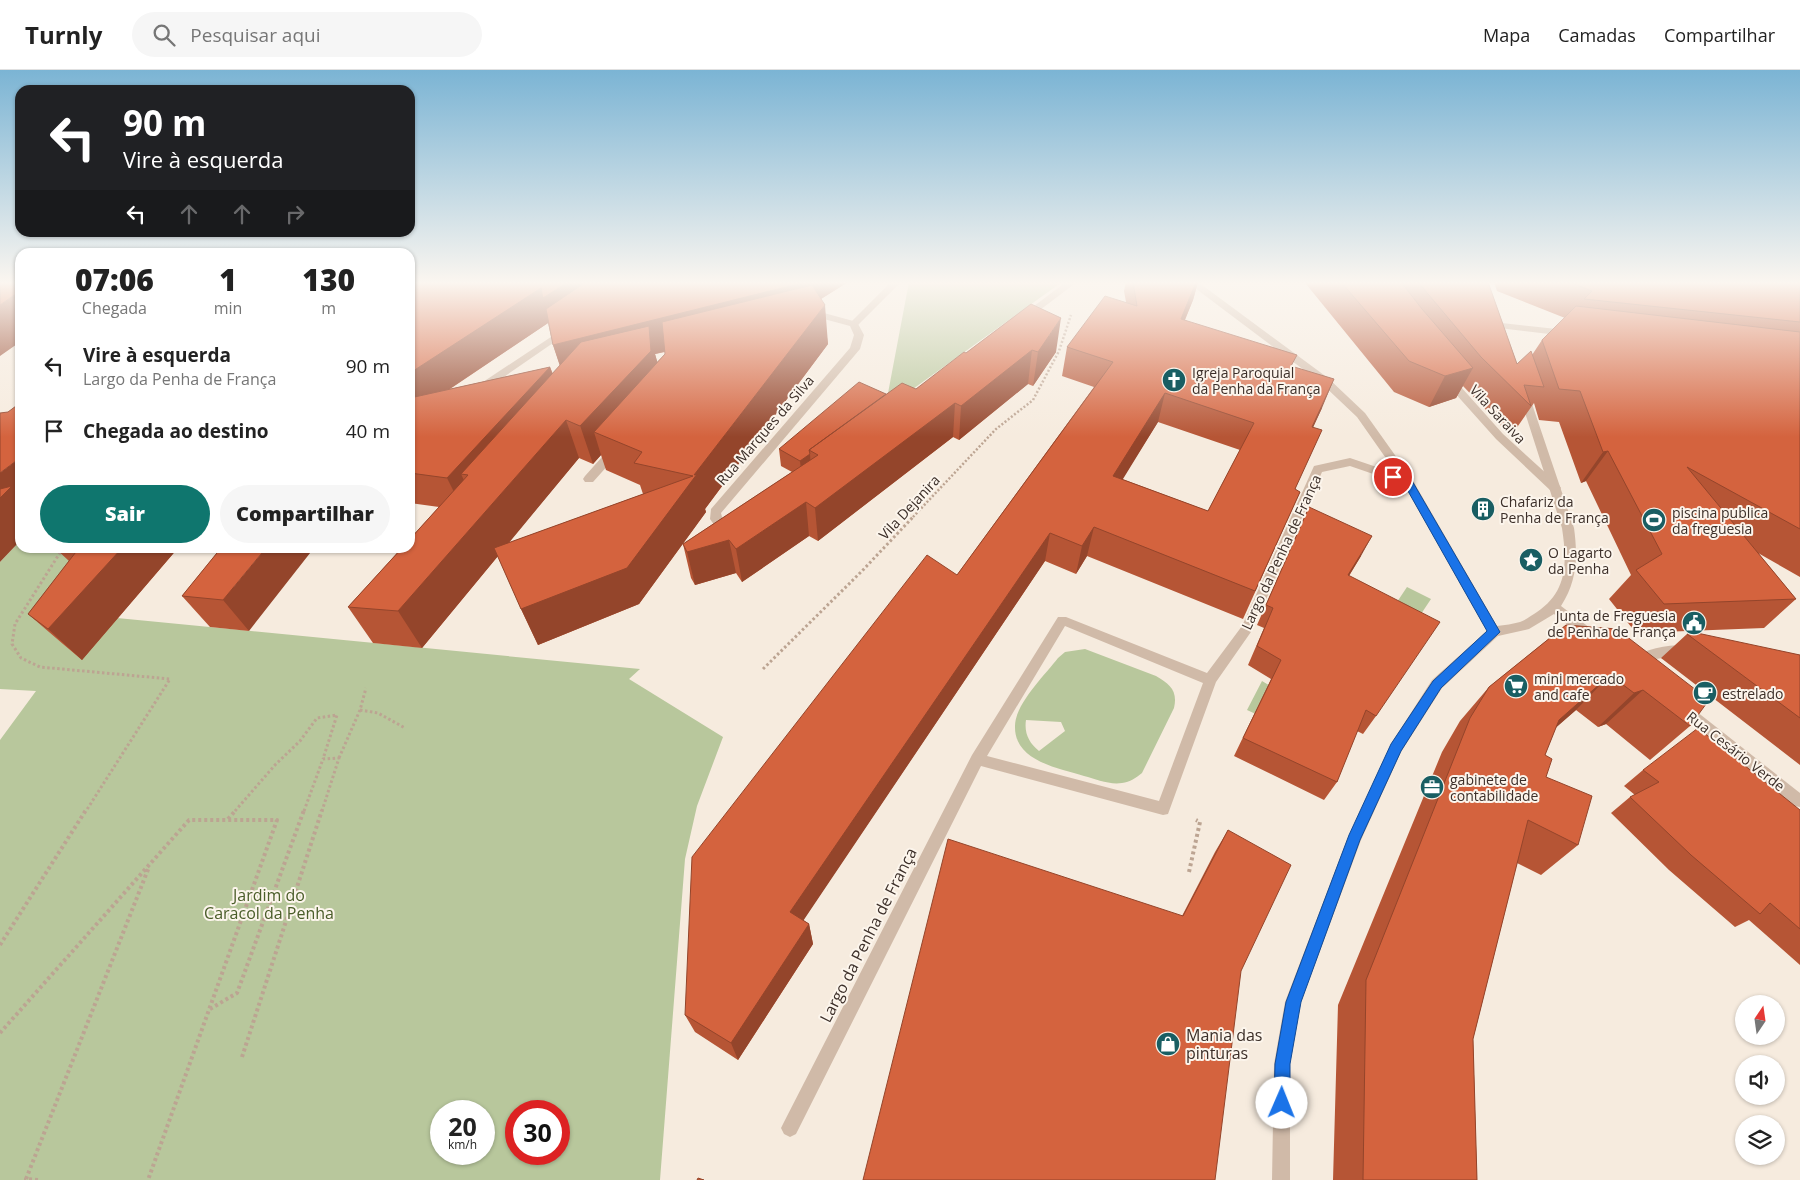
<!DOCTYPE html>
<html lang="pt">
<head>
<meta charset="utf-8">
<style>
	body { margin:0; font-family:"Open Sans",sans-serif; background:#f6f6f6; color:#222; height:100vh; display:flex; flex-direction:column; font-size:19px; white-space:nowrap }
	* { box-sizing:border-box; margin:0 }
	p { font-size:16px; color:#767676 }
	.icon { flex:none; width:28px; height:28px; fill:none; stroke:currentColor; stroke-width:2; stroke-linecap:round; stroke-linejoin:round }
	.map { position:relative; flex:1; overflow:hidden }
	.details { position:absolute; left:15px; top:178px; width:400px; height:305px; display:flex; flex-direction:column; background:#fff; border-radius:15px; box-shadow:0 1px 4px #0004 }
	.details>* { flex:none }
	.hud { position:absolute; left:15px; top:15px; width:400px; height:152px; border-radius:15px; box-shadow:0 1px 4px #0004; background:#202124; color:#fff; overflow:hidden }
	.needle { width:32px; rotate:13deg }
	.buttons { position:absolute; left:1735px; top:925px; display:grid; gap:10px }
	.buttons a { display:grid; place-items:center; width:50px; height:50px; border-radius:50%; background:#fff; box-shadow:0 1px 4px #0004; font-size:25px }
	.speed { position:absolute; left:430px; top:1030px; display:flex; gap:10px; font-size:25px; font-weight:700; text-align:center }
	.speed>* { display:grid; place-content:center; width:65px; height:65px; border-radius:50%; background:#fff; box-shadow:0 1px 4px #0004; line-height:1 }
	.speed small { font-size:12px; font-weight:400 }
	.speed .limit { border:8px solid #d22; background:#fff; color:#111 }
	.pin { position:absolute; display:grid; place-items:center; width:42px; height:42px; color:#fff; margin:-21px; border:2px solid #fff; border-radius:50%; box-shadow:0 1px 5px #0007 }
	.me { position:absolute; width:55px; margin:-28px; rotate:1deg; stroke-linejoin:round; filter:drop-shadow(0 0 4px #0008) }
	.turn { display:flex; align-items:center; gap:18px; height:105px; padding:0 25px; font-size:22px }
	.turn .icon { width:65px; height:65px; stroke-width:2.5 }
	.turn b { display:block; font-size:35px; line-height:42px }
	.lanes { display:flex; align-items:center; height:48px; padding:0 25px; background:#0003; justify-content:center; gap:25px; direction:ltr }
	.lanes .off { opacity:.35 }
	.eta { display:flex; justify-content:space-evenly; align-items:center; height:85px; text-align:center }
	.eta b { font-size:30px; font-weight:800; line-height:35px }
	.primary-button { display:flex; gap:10px; margin-top:auto; padding:10px 25px }
	.primary-button a { flex:1; height:58px; border-radius:30px; background:#0f766e; color:#fff; font-size:20px; font-weight:800; line-height:58px; text-align:center }
	.primary-button a+a { background:#f6f6f6; color:#222 }
	ul { padding:0; list-style:none }
	li { display:flex; align-items:center; gap:15px; height:65px; padding:0 25px }
	li div { flex:1 }
	li b { display:block; font-size:19px }
	li em { font-style:normal }
	header { display:flex; align-items:center; gap:30px; box-sizing:border-box; height:70px; padding:0 25px; background:#fff; border-bottom:1px solid #e0e0e0 }
	header strong { font-size:24px }
	nav { display:flex; gap:28px; margin-inline-start:auto; font-size:18px }
	.search { width:350px; height:45px; background:#f6f6f6; display:flex; align-items:center; gap:12px; box-sizing:border-box; padding:0 18px; border-radius:28px; color:#767676; font-size:19px }
	.map>svg:first-child { display:block }
</style>
</head>
<body>
<header>
<strong>Turnly</strong>
<div class="search"><svg class="icon" aria-label="search" viewBox="0 0 24 24"><circle cx="10" cy="10" r="6"/><path d="M15 15l6 6"/></svg>Pesquisar aqui</div>
<nav><a>Mapa</a><a>Camadas</a><a>Compartilhar</a></nav>
</header>
<div class="map">
<svg width="1800" height="1110" viewBox="0 0 1800 1110">
	<rect width="100%" height="100%" fill="#f6ebde"/>
	<path fill="#b8c79c" fill-rule="evenodd" d="M 909,212 L 1062,212 L 885,339 Z
		M 20,471 L 20,478 L 101,478 L 45,541 L 640,599 L 629,609 L 723,667 L 697,736 L 685,789 L 660,1110 L 0,1110 L 0,670 L 36,621 L 0,619 L 0,492 ZM 441,1041 L 484,1041 L 484,1084 L 441,1084 ZM 516,1041 L 559,1041 L 559,1084 L 516,1084 Z
		M 1407,517 L 1431,529 L 1415,553 L 1391,541 Z
		M 1085,579 L 1156,606 C 1170,614 1178,621 1174,638 L 1142,703 C 1136,708 1130,712 1122,713 C 1109,715 1096,709 1084,706 C 1058,698 1014,691 1015,656 C 1015,634 1045,605 1058,588 L 1065,582 ZM 1026,650 L 1061,652 L 1065,661 L 1039,681 C 1029,673 1024,663 1026,650 Z
		M 1262,611 L 1304,636 L 1293,661 L 1247,640 Z"/>
	<g fill="none" stroke-linecap="round" stroke-linejoin="round">
		<path stroke="#bca492" stroke-width="2.5" stroke-dasharray="2 2" stroke-linecap="butt" d="M 913,447 L 996,359 L 1033,330 L 1059,281 L 1071,245"/>
		<path stroke="#bca492" stroke-width="3" stroke-dasharray="2.5 2.5" stroke-linecap="butt" d="M 63,478 L 15,554 L 12,574 L 21,588 L 40,597 L 170,609 L 86,741
			M 763,599 L 862,501 L 914,446
			M 360,640 L 378,643 L 405,658
			M 339,688 L 360,640 L 366,618
			M 235,741 L 275,695 L 300,671 L 317,648 L 337,645 L 323,689
			M 304,741 L 323,689 L 339,688 L 322,741"/>
		<path stroke="#bca492" stroke-width="4" stroke-dasharray="3 3" stroke-linecap="butt" d="M 228,749 L 236,740
			M 1189,802 L 1200,752 L 1196,750
			M 0,875 L 86,740
			M 210,939 L 237,923 L 304,740
			M 0,963 L 189,750 L 277,750 L 148,1110
			M 242,987 L 322,740
			M 38,1110 L 26,1109 L 149,797"/>
		<path fill="#d0baa8" fill-rule="evenodd" d="M 891,212 L 901,212 L 857,256 L 851,256 L 851,252 Z
			M 1449,307 L 1453,308 L 1503,364 L 1559,415 L 1561,418 L 1559,421 L 1551,421 L 1496,369 L 1445,312 L 1445,308 Z
			M 614,377 L 618,378 L 619,381 L 618,384 L 593,412 L 585,412 L 583,409 L 585,406 L 610,378 Z
			M 1350,388 L 1412,409 L 1414,412 L 1408,416 L 1350,396 L 1322,402 L 1253,559 L 1216,612 L 1168,744 L 1163,745 L 981,696 L 796,1064 L 790,1067 L 784,1064 L 781,1058 L 784,1052 L 972,685 L 1058,547 L 1066,547 L 1207,603 L 1242,556 L 1314,396 ZM 1065,556 L 1203,613 L 1159,731 L 987,686 Z"/>
		<path fill="#d0baa8" fill-rule="evenodd" d="M 1066,212 L 1077,212 L 1028,249 L 1022,249 L 1022,245 Z
			M 1187,212 L 1198,212 L 1328,308 L 1365,343 L 1412,409 L 1497,556 C 1505,555 1513,554 1520,552 C 1526,550 1532,545 1537,542 C 1568,521 1567,492 1562,458 L 1519,324 L 1520,322 L 1528,322 L 1574,458 C 1578,487 1577,511 1561,536 L 1594,561 L 1596,565 L 1594,569 L 1586,569 L 1554,544 L 1529,559 L 1498,566 L 1442,618 L 1401,682 L 1361,770 L 1301,932 L 1290,994 L 1290,1110 L 1272,1110 L 1274,994 L 1285,932 L 1347,770 L 1391,674 L 1432,610 L 1487,561 L 1404,414 L 1357,347 L 1320,312 Z
			M 824,243 L 857,252 L 864,265 L 860,279 L 721,443 L 723,451 L 734,456 L 736,459 L 734,462 C 723,465 715,457 710,449 L 711,439 L 850,278 L 854,265 L 850,256 L 824,249 L 811,252 L 806,249 Z
			M 1502,253 L 1566,260 L 1571,263 L 1566,266 L 1499,258 L 1497,256 Z
			M 566,257 L 571,260 L 569,262 L 485,320 L 477,320 L 477,316 Z
			M 1679,575 L 1691,576 L 1692,580 L 1691,584 L 1656,589 L 1637,598 L 1632,597 L 1631,593 C 1638,579 1665,576 1679,575 Z
			M 1682,632 L 1687,634 L 1800,723 L 1800,737 L 1795,736 L 1677,642 L 1675,638 L 1677,634 Z"/>
	</g>
	<path fill="#b65535" fill-rule="evenodd" d="M 410,212 L 848,212 L 821,229 L 828,274 L 705,439 L 706,442 L 639,534 L 538,575 L 521,539 L 498,486 L 422,578 L 373,573 L 348,537 L 439,437 L 410,433 ZM 548,253 L 553,275 L 560,296 L 553,304 L 550,297 L 450,319 ZM 665,282 L 665,284 L 657,292 L 655,284 ZM 601,385 L 606,400 L 640,415 L 643,424 L 508,473 L 579,388 L 593,394 Z
		M 1126,212 L 1198,212 L 1193,230 L 1185,250 L 1293,296 L 1322,338 L 1313,357 L 1295,420 L 1300,422 L 1243,549 L 1087,486 L 1076,504 L 1045,491 L 803,850 L 809,854 L 813,874 L 738,990 L 695,962 L 685,945 L 957,505 L 1094,317 L 1062,306 L 1067,277 L 1126,232 L 1124,221 ZM 1158,352 L 1240,380 L 1208,441 L 1122,409 Z
		M 1306,212 L 1488,212 L 1517,294 L 1532,285 L 1542,270 L 1565,248 L 1497,221 L 1494,212 L 1800,212 L 1800,507 L 1758,483 L 1796,529 L 1764,558 L 1636,563 L 1609,529 L 1631,505 L 1586,411 L 1581,413 L 1559,352 L 1539,350 L 1534,333 L 1511,366 L 1463,316 L 1456,328 L 1429,337 L 1394,322 L 1306,214 Z
		M 1031,234 L 1056,282 L 1033,316 L 1028,314 L 959,370 L 953,367 L 818,471 L 809,466 L 742,512 L 736,503 L 695,515 L 691,508 L 683,474 L 792,402 L 781,396 L 779,379 L 886,324 L 916,319 L 966,283 Z
		M 1309,437 L 1361,486 L 1349,506 L 1376,646 L 1363,664 L 1357,661 L 1337,712 L 1324,730 L 1234,686 L 1271,609 L 1248,595 L 1264,558 L 1257,555 Z
		M 55,478 L 178,478 L 82,590 L 63,574 L 28,544 L 69,491 Z
		M 221,478 L 249,561 L 210,557 L 182,526 Z
		M 1566,555 L 1690,656 L 1650,690 L 1606,654 L 1598,657 L 1576,640 L 1556,657 L 1545,685 L 1546,707 L 1578,775 L 1541,805 L 1517,793 L 1473,969 L 1477,1110 L 1333,1110 L 1338,935 L 1442,682 L 1460,651 L 1489,617 Z
		M 1687,564 L 1800,585 L 1800,695 L 1661,588 Z
		M 1643,700 L 1800,740 L 1800,895 L 1749,850 L 1735,857 L 1669,800 L 1611,743 L 1630,727 L 1635,725 L 1624,716 Z
		M 1228,760 L 1241,901 L 1182,846 L 1215,782 Z"/>
	<path fill="#94452b" d="M 568,212 L 625,212 L 551,251 L 418,340 L 410,342 L 410,303 L 541,218 Z
		M 803,212 L 848,212 L 808,237 L 809,245 L 655,284 L 658,294 L 594,362 L 601,385 L 593,394 L 553,275 Z
		M 1196,212 L 1198,212 L 1193,230 L 1173,278 L 1181,249 Z
		M 20,221 L 20,272 L 0,286 L 0,235 Z
		M 825,235 L 828,274 L 705,439 L 706,442 L 639,534 L 538,575 L 521,539 L 694,405 Z
		M 1061,248 L 1056,282 L 1033,316 L 1038,282 Z
		M 1032,280 L 1028,314 L 959,370 L 961,336 Z
		M 550,297 L 561,329 L 468,405 L 461,404 L 473,429 L 463,440 L 447,408 Z
		M 1473,298 L 1456,328 L 1429,337 L 1445,306 Z
		M 1334,309 L 1322,338 L 1300,386 L 1312,357 Z
		M 1165,323 L 1158,352 L 1107,435 L 1113,406 Z
		M 955,333 L 953,367 L 818,471 L 815,438 Z
		M 566,350 L 579,388 L 422,578 L 398,541 Z
		M 1608,381 L 1586,411 L 1581,413 L 1603,382 Z
		M 810,384 L 811,400 L 802,408 L 800,391 Z
		M 20,388 L 20,471 L 0,492 L 0,403 Z
		M 806,432 L 809,466 L 742,512 L 736,479 Z
		M 1094,457 L 1087,486 L 1076,504 L 1082,476 Z
		M 1050,463 L 1045,491 L 795,863 L 790,842 Z
		M 1372,466 L 1361,486 L 1337,525 L 1348,505 Z
		M 729,470 L 736,503 L 695,515 L 687,482 Z
		M 122,478 L 178,478 L 82,590 L 48,559 Z
		M 266,478 L 314,478 L 249,561 L 223,530 Z
		M 1610,605 L 1576,640 L 1526,684 L 1559,650 Z
		M 1643,620 L 1606,654 L 1598,657 L 1634,623 Z
		M 809,854 L 813,874 L 738,990 L 731,973 Z"/>
	<path fill="#d4633e" stroke="#94452b" fill-rule="evenodd" d="M 0,212 L 20,212 L 20,221 L 0,235 Z
		M 410,212 L 568,212 L 543,228 L 541,218 L 410,303 Z
		M 586,212 L 806,212 L 553,275 L 546,239 Z
		M 1133,212 L 1196,212 L 1181,249 L 1297,285 L 1291,296 L 1334,309 L 1312,357 L 1322,360 L 1295,419 L 1300,422 L 1255,521 L 1094,457 L 1082,476 L 1050,463 L 790,842 L 809,854 L 731,973 L 685,945 L 692,787 L 927,485 L 957,505 L 1113,292 L 1067,277 L 1105,226 L 1137,236 ZM 1165,323 L 1254,353 L 1208,441 L 1113,406 Z
		M 1341,212 L 1401,212 L 1422,239 L 1473,298 L 1445,306 L 1409,291 Z
		M 1418,212 L 1488,212 L 1517,294 L 1531,281 L 1544,317 L 1524,315 L 1531,336 L 1481,287 Z
		M 1569,212 L 1800,212 L 1800,252 L 1584,229 L 1592,221 Z
		M 812,215 L 825,235 L 694,405 L 697,404 L 627,498 L 521,539 L 494,478 L 693,406 L 634,393 L 642,382 L 594,362 L 665,284 L 662,252 Z
		M 1031,234 L 1061,248 L 1038,282 L 1032,280 L 961,336 L 955,333 L 815,438 L 806,432 L 736,479 L 729,470 L 687,482 L 683,474 L 818,385 L 809,380 L 902,313 L 916,319 L 964,282 L 966,283 Z
		M 1576,236 L 1800,262 L 1800,459 L 1687,397 L 1796,529 L 1664,534 L 1636,500 L 1662,484 L 1608,381 L 1603,382 L 1580,321 L 1559,319 L 1542,270 Z
		M 649,256 L 651,281 L 580,356 L 566,350 L 398,541 L 348,537 L 402,478 L 410,478 L 410,469 L 468,405 L 461,404 L 581,272 Z
		M 550,297 L 447,408 L 410,403 L 410,328 Z
		M 859,312 L 886,324 L 809,380 L 810,384 L 800,391 L 779,379 Z
		M 20,333 L 20,388 L 0,403 L 0,343 L 8,342 Z
		M 12,416 L 0,428 L 0,419 Z
		M 1309,437 L 1372,466 L 1348,505 L 1440,552 L 1376,646 L 1366,640 L 1337,712 L 1243,668 L 1281,590 L 1257,576 L 1273,538 L 1266,535 Z
		M 79,478 L 122,478 L 48,559 L 28,544 Z
		M 221,478 L 266,478 L 223,530 L 182,526 Z
		M 1566,555 L 1617,559 L 1709,630 L 1690,656 L 1643,620 L 1634,623 L 1610,605 L 1559,650 L 1545,685 L 1552,689 L 1546,707 L 1592,726 L 1578,775 L 1528,750 L 1473,969 L 1477,1110 L 1363,1110 L 1366,910 L 1470,648 L 1489,617 Z
		M 1697,563 L 1800,585 L 1800,648 L 1687,564 Z
		M 1698,658 L 1800,740 L 1800,859 L 1770,833 L 1760,844 L 1691,785 L 1630,727 L 1659,712 L 1643,700 Z
		M 1228,760 L 1291,795 L 1241,901 L 1215,1110 L 863,1110 L 948,769 L 1183,846 Z
		M 698,1108 L 704,1110 L 697,1110 Z"/>
	<linearGradient id="sky" x2="0" y2="1"><stop stop-color="#7bb4d4"/><stop offset="0.58" stop-color="#fbf6f0"/><stop offset="1" stop-color="#fbf6f0" stop-opacity="0"/></linearGradient>
	<rect width="1800" height="367" fill="url(#sky)"/>
	<path fill="#1a73e8" stroke="#114b97" d="M 1393,403 L 1411,409 L 1500,562 L 1441,618 L 1401,681 L 1360,770 L 1301,932 L 1290,994 L 1290,1033 L 1287,1038 L 1282,1041 L 1276,1038 L 1274,1033 L 1275,994 L 1286,932 L 1349,765 L 1391,674 L 1433,611 L 1487,561 L 1404,414 L 1390,409 L 1388,407 Z"/>
	<defs>
		<g id="church-disc" transform="scale(1.25)"><circle r="9.5" fill="#195e63" stroke="#fcf5ec"/><path d="M-1.2-6h2.4v3.5h3.3v2.4h-3.3V6h-2.4V-.1h-3.3v-2.4h3.3Z" fill="#fff"/></g>
		<g id="building-disc" transform="scale(1.25)"><circle r="9.5" fill="#195e63" stroke="#fcf5ec"/><path d="M-4-6H4V6H1V3H-1V6H-4ZM-2.5-4.3h1.7v1.8h-1.7ZM.8-4.3h1.7v1.8H.8ZM-2.5-1h1.7V.8h-1.7ZM.8-1h1.7V.8H.8Z" fill="#fff"/></g>
		<g id="stadium-disc" transform="scale(1.25)"><circle r="9.5" fill="#195e63" stroke="#fcf5ec"/><path d="M0-5a6.5 5 0 1 0 0 10a6.5 5 0 1 0 0-10ZM-3.5-1.8h7v3.6h-7Z" fill="#fff"/></g>
		<g id="sight-disc" transform="scale(1.25)"><circle r="9.5" fill="#195e63" stroke="#fcf5ec"/><path d="M0-6L1.8-2.2L6-1.7L2.9 1.2L3.7 5.4L0 3.3L-3.7 5.4L-2.9 1.2L-6-1.7L-1.8-2.2Z" fill="#fff"/></g>
		<g id="civic-disc" transform="scale(1.25)"><circle r="9.5" fill="#195e63" stroke="#fcf5ec"/><path d="M-.6-6.5H3V-4.5H.6V-3L4-1V1h2V6H-6V1h2V-1L-.6-3ZM-1.2 2.5V6h2.4V2.5Z" fill="#fff"/></g>
		<g id="supermarket-disc" transform="scale(1.25)"><circle r="9.5" fill="#195e63" stroke="#fcf5ec"/><path d="M-6-5.5h2.5l.6 2H6L4.5 2H-2.5L-4.4-4H-6ZM-1.5 3.2a1.3 1.3 0 1 0 .1 0ZM3 3.2a1.3 1.3 0 1 0 .1 0Z" fill="#fff"/></g>
		<g id="cafe-disc" transform="scale(1.25)"><circle r="9.5" fill="#195e63" stroke="#fcf5ec"/><path d="M-5.5-4.5H6V0H3Q3 3.5 0 3.5H-2.5Q-5.5 3.5-5.5 0ZM3-3.2v2h1.7v-2ZM-6 4.5H4V6H-6Z" fill="#fff"/></g>
		<g id="office-disc" transform="scale(1.25)"><circle r="9.5" fill="#195e63" stroke="#fcf5ec"/><path d="M-6-3h4V-5.5h4V-3h4V5H-6ZM-1-4.5V-3h2v-1.5ZM-6 0V1H6V0Z" fill="#fff"/></g>
		<g id="shop-disc" transform="scale(1.25)"><circle r="9.5" fill="#195e63" stroke="#fcf5ec"/><path d="M-5-2.5h2.3a2.7 3.5 0 0 1 5.4 0H5L5.5 6h-11ZM-1.5-2.5h3a1.5 2.3 0 0 0-3 0Z" fill="#fff"/></g>
	</defs>
	<g fill-rule="evenodd">
		<use href="#church-disc" x="1174" y="310"/>
		<use href="#building-disc" x="1483" y="439"/>
		<use href="#stadium-disc" x="1654" y="450"/>
		<use href="#sight-disc" x="1531" y="490"/>
		<use href="#civic-disc" x="1694" y="553"/>
		<use href="#supermarket-disc" x="1516" y="616"/>
		<use href="#cafe-disc" x="1705" y="623"/>
		<use href="#office-disc" x="1432" y="717"/>
		<use href="#shop-disc" x="1168" y="974"/>
	</g>
	<g text-anchor="middle" dominant-baseline="central" stroke-width="4" stroke-linejoin="round" paint-order="stroke">
		<g font-size="14" fill="#3c2f29" stroke="#fcf5ec" text-anchor="start">
			<text x="1192" y="302">Igreja Paroquial<tspan x="1192" dy="16">da Penha da França</tspan></text>
			<text x="1500" y="431">Chafariz da<tspan x="1500" dy="16">Penha de França</tspan></text>
			<text x="1672" y="442">piscina publica<tspan x="1672" dy="16">da freguesia</tspan></text>
			<text x="1548" y="482">O Lagarto<tspan x="1548" dy="16">da Penha</tspan></text>
			<text x="1676" y="545" text-anchor="end">Junta de Freguesia<tspan x="1676" dy="16">de Penha de França</tspan></text>
			<text x="1534" y="608">mini mercado<tspan x="1534" dy="16">and cafe</tspan></text>
			<text x="1722" y="623">estrelado</text>
			<text x="1450" y="709">gabinete de<tspan x="1450" dy="16">contabilidade</tspan></text>
		</g>
		<g font-size="14" fill="#3c2f29" stroke="#fcf5ec">
			<text transform="translate(1498 344) rotate(47)">Vila Saraiva</text>
			<text transform="translate(765 360) rotate(-49)">Rua Marques da Silva</text>
			<text transform="translate(909 437) rotate(-47)">Vila Dejanira</text>
			<text transform="translate(1281 482) rotate(-65)">Largo da Penha de França</text>
			<text transform="translate(1736 681) rotate(38)">Rua Cesário Verde</text>
		</g>
		<g font-size="16" fill="#4a5d29" stroke="#fcf5ec">
			<text x="269" y="825">Jardim do<tspan x="269" dy="18">Caracol da Penha</tspan></text>
		</g>
		<g font-size="16" fill="#3c2f29" stroke="#fcf5ec">
			<text transform="translate(868 865) rotate(-63)">Largo da Penha de França</text>
		</g>
		<g font-size="16" fill="#3c2f29" stroke="#fcf5ec" text-anchor="start">
			<text x="1186" y="965">Mania das<tspan x="1186" dy="18">pinturas</tspan></text>
		</g>
	</g>
</svg>
<div class="buttons">
<a><svg class="needle" viewBox="-14 -14 28 28"><path d="M0-13l5 13h-10z" fill="#e53935"/><path d="M0 13l5-13h-10z" fill="#767676"/></svg></a>
<a><svg class="icon" aria-label="sound" viewBox="0 0 24 24"><path d="M4 9h4l5-4v14l-5-4H4zM17 9q2 3 0 6"/></svg></a>
<a><svg class="icon" aria-label="layers" viewBox="0 0 24 24"><path d="M12 4l9 5-9 5-9-5zM3 14l9 5 9-5"/></svg></a>
</div>
<div class="speed"><div>20<small>km/h</small></div><div class="limit">30</div></div>
<div class="pin" style="left:1393px;top:407px;background:#d93025"><svg class="icon" aria-label="arrive" viewBox="0 0 24 24"><path d="M6 21V4h12l-3 4 3 4H6"/></svg></div>
<svg class="me" style="left:1282px;top:1033px" viewBox="-20 -20 40 40"><circle r="19" fill="#fff"/><path d="M0-13L10 11 0 6-10 11z" fill="#1a73e8"/></svg>
<div class="hud">
<div class="turn"><svg class="icon" aria-label="left" viewBox="0 0 24 24"><path d="M17 20v-9H6M10 6l-5 5 5 5"/></svg><div><b>90 m</b>Vire à esquerda</div></div>
<div class="lanes"><svg class="icon" aria-label="left" viewBox="0 0 24 24"><path d="M17 20v-9H6M10 6l-5 5 5 5"/></svg><svg class="icon off" aria-label="ahead" viewBox="0 0 24 24"><path d="M12 20V5M6 11l6-6 6 6"/></svg><svg class="icon off" aria-label="ahead" viewBox="0 0 24 24"><path d="M12 20V5M6 11l6-6 6 6"/></svg><svg class="icon off" aria-label="right" viewBox="0 0 24 24"><path d="M7 20v-9h11M14 6l5 5-5 5"/></svg></div>
</div>
<section class="details">
<div class="eta">
<div><b>07:06</b><p>Chegada</p></div>
<div><b>1</b><p>min</p></div>
<div><b>130</b><p>m</p></div>
</div>
<ul>
<li><svg class="icon" aria-label="left" viewBox="0 0 24 24"><path d="M17 20v-9H6M10 6l-5 5 5 5"/></svg><div><b>Vire à esquerda</b><p>Largo da Penha de França</p></div><em>90 m</em></li>
<li><svg class="icon" aria-label="arrive" viewBox="0 0 24 24"><path d="M6 21V4h12l-3 4 3 4H6"/></svg><div><b>Chegada ao destino</b></div><em>40 m</em></li>
</ul>
<div class="primary-button"><a>Sair</a><a>Compartilhar</a></div>
</section>
</div>
</body>
</html>
